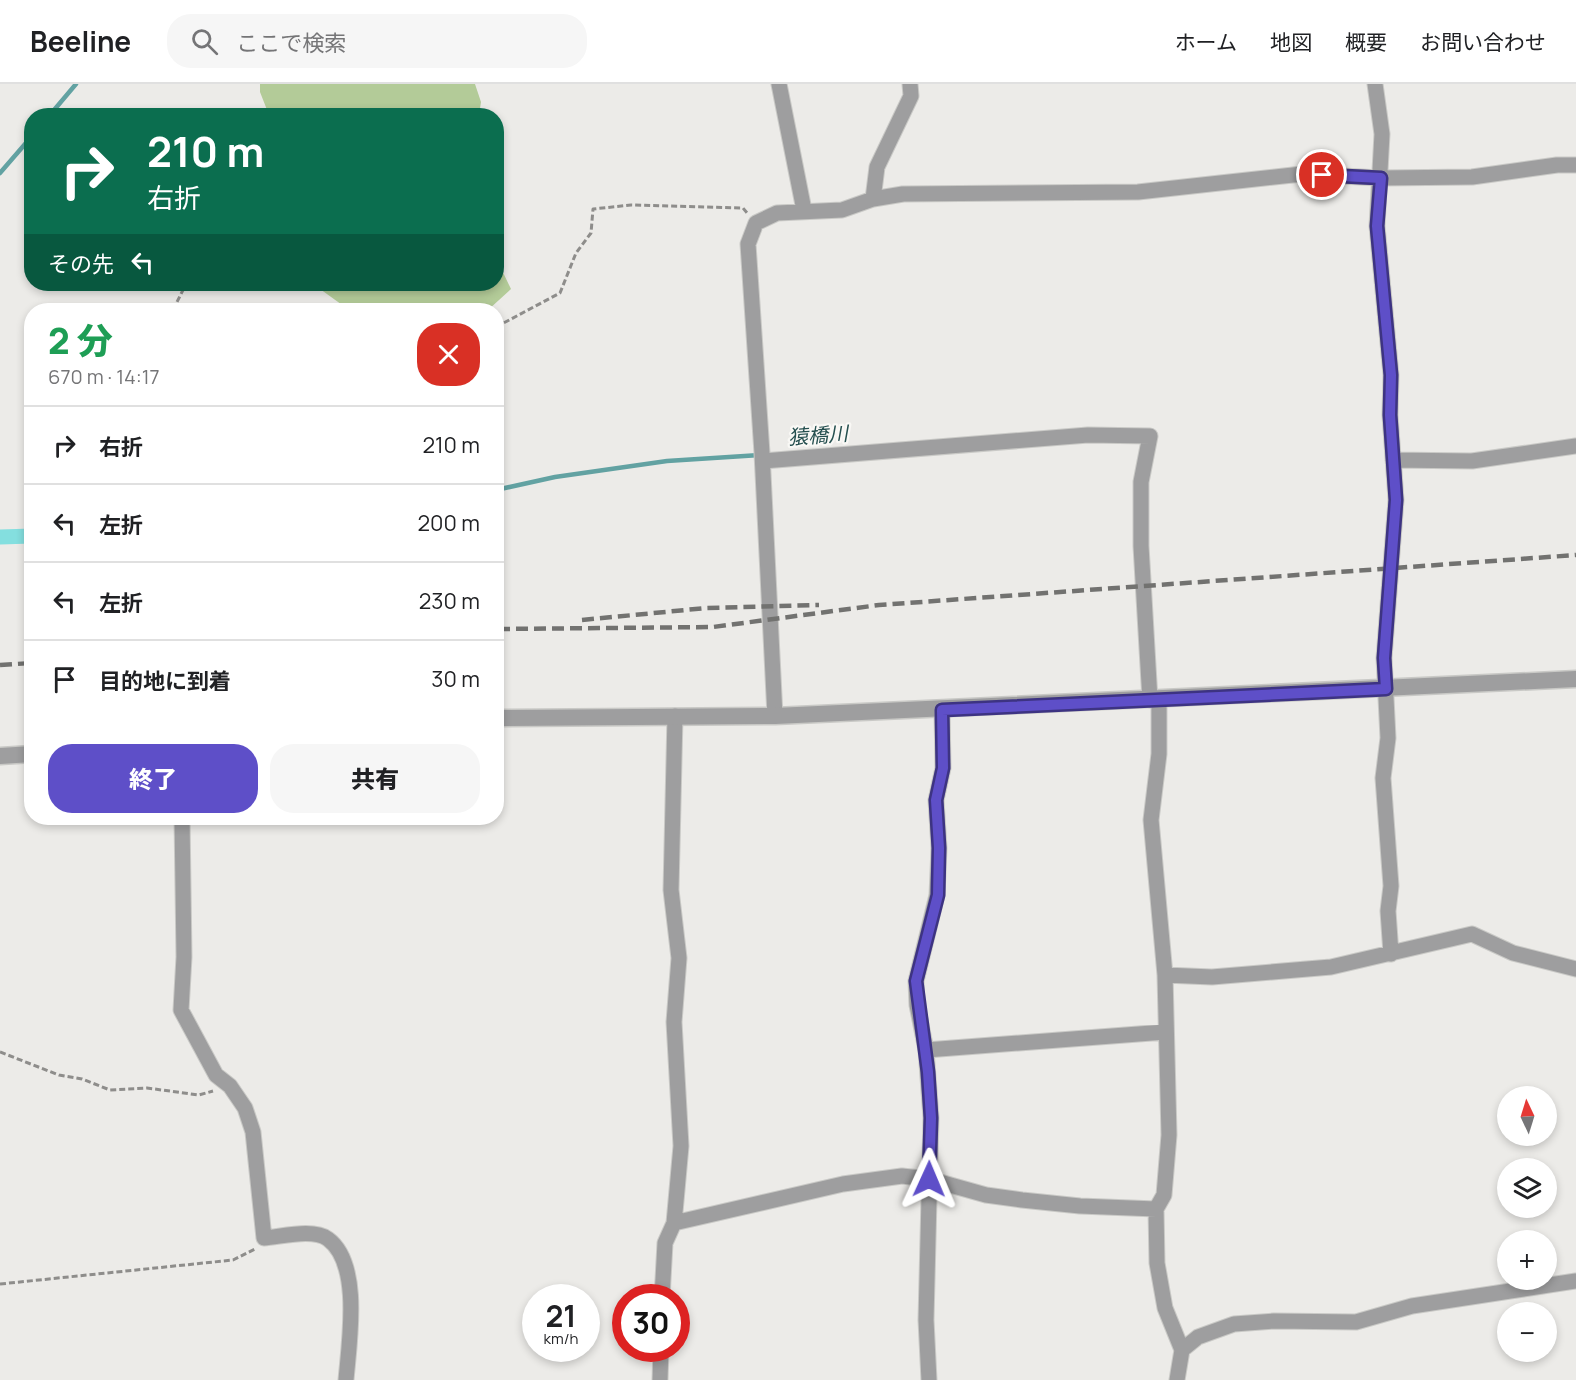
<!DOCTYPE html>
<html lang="ja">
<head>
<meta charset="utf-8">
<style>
	body { margin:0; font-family:Manrope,"Noto Sans JP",sans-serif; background:#f6f6f6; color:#202124; height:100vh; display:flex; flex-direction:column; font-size:22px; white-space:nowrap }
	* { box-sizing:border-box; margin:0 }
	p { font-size:20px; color:#757577 }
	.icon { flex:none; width:33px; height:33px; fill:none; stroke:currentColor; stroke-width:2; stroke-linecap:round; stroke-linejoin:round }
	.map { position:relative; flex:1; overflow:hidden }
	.drawer { position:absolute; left:24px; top:219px; width:480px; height:522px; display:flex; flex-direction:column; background:#fff; border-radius:24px; box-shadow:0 3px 9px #0003 }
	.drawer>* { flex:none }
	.hud { position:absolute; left:24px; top:24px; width:480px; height:183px; border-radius:24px; box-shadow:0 3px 9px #0003; background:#0b6e4f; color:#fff; overflow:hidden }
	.needle { width:39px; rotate:356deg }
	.fabs { position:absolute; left:1497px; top:1002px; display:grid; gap:12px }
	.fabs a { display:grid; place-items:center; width:60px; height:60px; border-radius:50%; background:#fff; box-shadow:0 3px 9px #0003; font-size:30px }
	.speed { position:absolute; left:522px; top:1200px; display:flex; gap:12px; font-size:30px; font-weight:700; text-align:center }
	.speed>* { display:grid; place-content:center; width:78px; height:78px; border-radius:50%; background:#fff; box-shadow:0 3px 9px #0003; line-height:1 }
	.speed small { font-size:15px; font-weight:400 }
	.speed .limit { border:9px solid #d22; background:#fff; color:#111 }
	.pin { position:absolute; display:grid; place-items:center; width:51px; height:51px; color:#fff; margin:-26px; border:3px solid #fff; border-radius:50%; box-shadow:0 2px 6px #0007 }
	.me { position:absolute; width:66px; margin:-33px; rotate:1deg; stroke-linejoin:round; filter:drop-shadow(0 0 4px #0008) }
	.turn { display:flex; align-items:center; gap:21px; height:126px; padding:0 24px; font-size:27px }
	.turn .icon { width:78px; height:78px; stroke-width:2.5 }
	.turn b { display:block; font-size:42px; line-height:51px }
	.then { display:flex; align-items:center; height:57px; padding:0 24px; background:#0003; gap:12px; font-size:22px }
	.round { display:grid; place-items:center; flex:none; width:63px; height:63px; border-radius:24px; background:#f6f6f6 }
	.headline { display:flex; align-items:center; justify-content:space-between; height:102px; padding:0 24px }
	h1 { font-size:36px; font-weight:800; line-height:45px; color:#1e9e55 }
	.action { display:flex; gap:12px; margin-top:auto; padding:12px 24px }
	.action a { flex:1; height:69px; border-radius:24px; background:#5e4fc8; color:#fff; font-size:24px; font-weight:800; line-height:69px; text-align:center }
	.action a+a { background:#f6f6f6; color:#202124 }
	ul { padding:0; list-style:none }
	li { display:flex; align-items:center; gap:18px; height:78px; padding:0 24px; border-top:2px solid #e0e0e0 }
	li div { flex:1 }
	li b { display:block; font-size:22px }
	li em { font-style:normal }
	header { display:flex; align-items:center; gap:36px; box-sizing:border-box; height:84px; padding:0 30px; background:#fff; border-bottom:2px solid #e0e0e0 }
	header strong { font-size:28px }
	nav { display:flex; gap:33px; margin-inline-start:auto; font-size:21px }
	.search { width:420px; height:54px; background:#f6f6f6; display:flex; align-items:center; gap:15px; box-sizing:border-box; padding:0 21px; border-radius:24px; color:#757577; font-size:22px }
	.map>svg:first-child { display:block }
</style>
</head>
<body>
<header>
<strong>Beeline</strong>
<div class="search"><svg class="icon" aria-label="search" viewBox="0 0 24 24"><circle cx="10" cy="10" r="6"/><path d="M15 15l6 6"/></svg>ここで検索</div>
<nav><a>ホーム</a><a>地図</a><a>概要</a><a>お問い合わせ</a></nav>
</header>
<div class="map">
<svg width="1576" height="1296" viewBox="0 0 1576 1296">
	<rect width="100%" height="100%" fill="#ecebe8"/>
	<path fill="#b3cb98" d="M 260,0 L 475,0 L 481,18 L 479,31 L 269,31 L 260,8 Z
		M 497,176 L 511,205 L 488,226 L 355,226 L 345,223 L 313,200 L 496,200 Z"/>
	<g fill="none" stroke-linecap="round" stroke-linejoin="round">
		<path stroke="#62a2a2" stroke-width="4.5" d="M 49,32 L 76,0
			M 0,89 L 32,52
			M 496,406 L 555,393 L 667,377 L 760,371"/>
		<path stroke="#84dfdf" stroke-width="15" d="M 0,453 L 32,452"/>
		<g stroke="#c9c9c6" stroke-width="17">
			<path id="minor" d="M 779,0 L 804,126
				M 1375,0 L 1382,50 L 1377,142 L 1391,291 L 1390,331 L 1396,416 L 1384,574 L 1388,654 L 1383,694 L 1391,802 L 1388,827 L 1391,870
				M 873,115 L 877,83 L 911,12 L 910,0
				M 1393,376 L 1472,377 L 1576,362
				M 763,377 L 1088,351 L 1150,352 L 1141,398 L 1141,462 L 1150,616
				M 1159,616 L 1159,670 L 1151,736 L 1165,891 L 1169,1051 L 1164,1111 L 1156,1125 L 1157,1179 L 1165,1224 L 1182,1266 L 1177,1296
				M 775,632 L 762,369 L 748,160 L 756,139 L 777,129 L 842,126 L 873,115 L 903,110 L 1138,108 L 1302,90 L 1381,94 L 1472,93 L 1557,81 L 1576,81
				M 182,734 L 184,873 L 181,926 L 216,991 L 230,1002 L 245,1024 L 253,1048 L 264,1154 C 281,1153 313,1144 328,1155 C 362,1180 349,1259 346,1296
				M 1165,891 L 1212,893 L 1331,883 L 1472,850 L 1513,869 L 1576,885
				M 926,966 L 1165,948
				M 674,1139 L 843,1100 L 902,1092 L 929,1095 L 986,1111 L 1022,1116 L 1080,1122 L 1156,1125
				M 662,1214 L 665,1159 L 674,1139 L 681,1062 L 674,938 L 679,874 L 671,806 L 675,632
				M 1182,1266 L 1198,1253 L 1234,1240 L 1274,1237 L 1356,1238 L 1412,1222 L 1576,1197
				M 660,1296 L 661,1264
				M 929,1296 L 926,1236 L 931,1034 L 926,966 L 917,921 L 916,897 L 937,811 L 939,764 L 936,716 L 943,684 L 942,626"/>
		</g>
		<g stroke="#c9c9c6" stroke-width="19">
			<path id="tertiary" d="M 496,634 L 775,632 L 1576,595
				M 0,672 L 32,670"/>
		</g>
		<path stroke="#8e8d8b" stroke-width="3" stroke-dasharray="6 3" stroke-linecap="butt" d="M 173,226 L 186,200
			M 496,243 L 560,209 L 576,169 L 591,149 L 593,125 L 631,121 L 743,124 L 748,130
			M 0,968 L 59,991 L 82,995 L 110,1006 L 147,1004 L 199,1011 L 213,1007
			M 0,1200 L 233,1176 L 255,1165"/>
		<use href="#minor" stroke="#9e9e9f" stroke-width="15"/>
		<use href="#tertiary" stroke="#9e9e9f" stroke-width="16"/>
		<path stroke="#727270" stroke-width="4.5" stroke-dasharray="12 6" stroke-linecap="butt" d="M 582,536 L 706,524 L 819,521
			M 498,545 L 713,543 L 879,521 L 1576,471
			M 0,581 L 32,579"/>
	</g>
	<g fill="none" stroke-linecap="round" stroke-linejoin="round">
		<g stroke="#3d3382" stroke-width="15">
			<path id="route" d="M 929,1095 L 931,1034 L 928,988 L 916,897 L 938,811 L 939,764 L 936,716 L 943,684 L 942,626 L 1386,605 L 1384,574 L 1396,416 L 1390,331 L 1391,291 L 1377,142 L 1381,94 L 1322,91"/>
		</g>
		<use href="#route" stroke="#5e4fc8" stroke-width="10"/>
	</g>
	<g text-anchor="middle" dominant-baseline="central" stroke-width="4.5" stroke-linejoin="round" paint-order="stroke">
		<g font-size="20" font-style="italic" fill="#254f4f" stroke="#f9f8f5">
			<text transform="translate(818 351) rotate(-4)">猿橋川</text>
		</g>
	</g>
</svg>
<div class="fabs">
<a><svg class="needle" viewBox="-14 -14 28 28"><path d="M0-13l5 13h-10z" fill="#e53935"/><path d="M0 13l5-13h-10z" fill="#757577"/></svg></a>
<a><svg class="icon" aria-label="layers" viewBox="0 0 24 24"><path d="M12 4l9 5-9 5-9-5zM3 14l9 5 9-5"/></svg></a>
<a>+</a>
<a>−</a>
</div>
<div class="speed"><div>21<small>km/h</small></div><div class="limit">30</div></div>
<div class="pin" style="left:1322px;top:91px;background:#d93025"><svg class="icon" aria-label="arrive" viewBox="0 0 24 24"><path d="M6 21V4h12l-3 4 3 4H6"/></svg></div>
<svg class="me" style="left:929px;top:1095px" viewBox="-20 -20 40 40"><path d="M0-17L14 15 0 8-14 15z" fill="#5e4fc8" stroke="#fff" stroke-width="4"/></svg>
<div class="hud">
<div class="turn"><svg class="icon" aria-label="right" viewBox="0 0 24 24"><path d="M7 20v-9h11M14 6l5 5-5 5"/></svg><div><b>210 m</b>右折</div></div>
<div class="then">その先<svg class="icon" aria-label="left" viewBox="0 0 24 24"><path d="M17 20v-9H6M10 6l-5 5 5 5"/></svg></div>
</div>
<section class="drawer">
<div class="headline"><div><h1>2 分</h1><p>670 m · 14:17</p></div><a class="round" style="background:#d93025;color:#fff"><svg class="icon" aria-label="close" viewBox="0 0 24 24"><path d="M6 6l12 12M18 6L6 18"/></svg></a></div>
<ul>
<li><svg class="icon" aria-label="right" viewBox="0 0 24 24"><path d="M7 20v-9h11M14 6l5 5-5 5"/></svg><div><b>右折</b></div><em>210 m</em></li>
<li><svg class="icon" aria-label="left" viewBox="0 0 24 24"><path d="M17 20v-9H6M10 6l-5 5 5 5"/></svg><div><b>左折</b></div><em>200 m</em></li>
<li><svg class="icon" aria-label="left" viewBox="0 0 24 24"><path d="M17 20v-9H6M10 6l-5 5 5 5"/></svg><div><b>左折</b></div><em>230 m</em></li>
<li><svg class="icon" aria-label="arrive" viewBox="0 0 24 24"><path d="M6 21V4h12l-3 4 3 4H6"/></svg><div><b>目的地に到着</b></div><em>30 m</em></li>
</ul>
<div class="action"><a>終了</a><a>共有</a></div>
</section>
</div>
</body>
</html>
